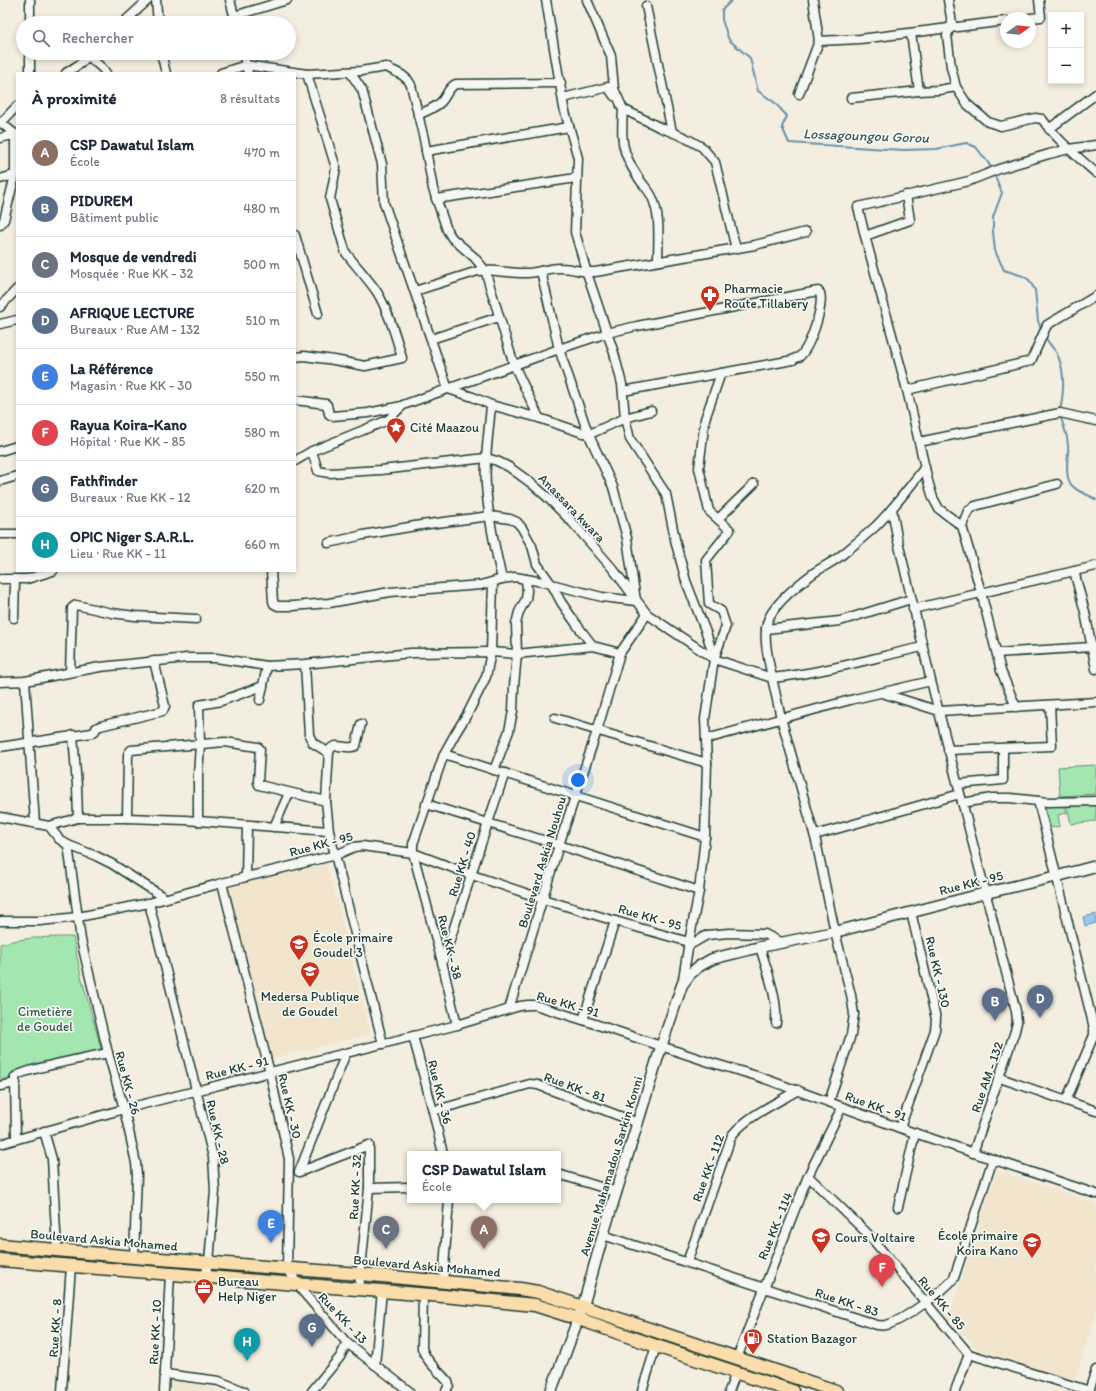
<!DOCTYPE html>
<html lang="fr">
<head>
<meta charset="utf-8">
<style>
	:root { --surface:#fff; --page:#f6f6f7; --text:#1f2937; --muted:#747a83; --line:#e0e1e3; --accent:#0b8043 }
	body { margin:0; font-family:Itim,sans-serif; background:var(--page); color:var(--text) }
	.controls { position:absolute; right:12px; top:12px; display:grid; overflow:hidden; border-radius:0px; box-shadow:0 2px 6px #0003 }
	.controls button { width:36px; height:36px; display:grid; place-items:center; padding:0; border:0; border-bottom:1px solid var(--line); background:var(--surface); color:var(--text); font:20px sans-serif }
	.compass { position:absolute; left:1000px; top:12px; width:36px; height:36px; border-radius:50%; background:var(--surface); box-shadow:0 2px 6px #0003; rotate:75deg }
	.you { position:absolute; left:578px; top:780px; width:14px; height:14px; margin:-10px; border:3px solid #fff; border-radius:50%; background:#1a73e8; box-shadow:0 0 0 6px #1a73e833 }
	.badge { display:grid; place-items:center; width:26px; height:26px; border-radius:50%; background:var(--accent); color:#fff; font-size:13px; font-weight:700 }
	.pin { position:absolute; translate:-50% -33px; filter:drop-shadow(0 1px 2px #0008) }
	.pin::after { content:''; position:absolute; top:21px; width:14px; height:12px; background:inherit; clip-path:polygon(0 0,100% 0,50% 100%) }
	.popup { position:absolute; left:407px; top:1151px; width:154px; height:52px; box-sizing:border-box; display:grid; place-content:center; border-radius:0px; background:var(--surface); filter:drop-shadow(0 1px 3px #0005); font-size:13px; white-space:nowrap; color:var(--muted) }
	.popup b { font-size:15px; color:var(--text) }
	.popup::after { content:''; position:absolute; left:50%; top:100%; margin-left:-8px; border:8px solid transparent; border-top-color:var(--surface) }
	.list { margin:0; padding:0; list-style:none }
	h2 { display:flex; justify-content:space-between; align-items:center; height:52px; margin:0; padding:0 16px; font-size:17px }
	h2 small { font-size:13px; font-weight:400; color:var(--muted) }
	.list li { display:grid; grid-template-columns:26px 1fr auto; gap:12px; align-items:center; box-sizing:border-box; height:56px; padding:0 16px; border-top:1px solid var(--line) }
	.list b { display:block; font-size:15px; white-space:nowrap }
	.list p { margin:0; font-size:13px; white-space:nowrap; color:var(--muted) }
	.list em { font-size:13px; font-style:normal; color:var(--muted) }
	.icon { flex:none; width:22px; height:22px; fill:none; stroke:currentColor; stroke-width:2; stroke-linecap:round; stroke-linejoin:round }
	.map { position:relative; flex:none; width:1096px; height:1391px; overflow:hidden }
	.search { position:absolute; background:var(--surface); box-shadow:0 2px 6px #0003; left:16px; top:16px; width:280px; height:44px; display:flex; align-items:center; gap:10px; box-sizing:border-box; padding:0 14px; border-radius:22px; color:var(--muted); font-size:15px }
	.panel { position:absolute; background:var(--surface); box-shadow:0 2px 6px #0003; left:16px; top:72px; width:280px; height:500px; border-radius:0px }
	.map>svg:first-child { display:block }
</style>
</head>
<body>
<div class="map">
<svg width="1096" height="1391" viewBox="0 0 1096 1391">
	<rect width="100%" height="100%" fill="#f4eee1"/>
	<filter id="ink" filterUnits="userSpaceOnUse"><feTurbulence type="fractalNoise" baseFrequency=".025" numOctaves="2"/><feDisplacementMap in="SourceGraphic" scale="8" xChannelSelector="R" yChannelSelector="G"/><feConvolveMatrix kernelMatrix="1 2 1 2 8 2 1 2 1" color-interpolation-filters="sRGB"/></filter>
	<g filter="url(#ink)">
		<g fill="#f1e5cd">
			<polygon points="327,863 371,1034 271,1059 228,888"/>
			<polygon points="997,1170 1096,1203 1096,1315 1074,1382 977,1349 949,1316"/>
			<polygon points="171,1381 209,1387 221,1391 171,1391"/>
		</g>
		<g fill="#a3e6b0" stroke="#619272">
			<polygon points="1096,765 1096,794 1060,796 1058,767"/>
			<polygon points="1096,805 1096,821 1071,824 1067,806"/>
			<polygon points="1044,806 1065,806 1067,813 1058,815 1060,826 1051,828"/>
			<path d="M73,937L81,976L102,1052L12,1072L13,1077L0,1080V944C24,937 49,937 73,937Z"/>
		</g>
		<polygon fill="#95c8f2" stroke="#6690a6" points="1096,914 1096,923 1085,926 1083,917"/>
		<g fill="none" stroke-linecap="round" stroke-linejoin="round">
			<g stroke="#6690a6" stroke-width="2">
				<polyline points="732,0 722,10 722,20 729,40 750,58 758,91 774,102 787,116 782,127 789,143 904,150 936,149 966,143 976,147 989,164 992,170"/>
				<polyline points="994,174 1002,193 993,217 993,232 995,251 1004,270 1023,276 1029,280 1035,290 1038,321 1042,331"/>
				<path d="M1045,337C1048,342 1052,347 1056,352C1066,370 1064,392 1060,411"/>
				<path d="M1060,415C1063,425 1068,436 1068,446C1069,457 1064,472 1070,483C1076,493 1088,493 1096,500"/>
			</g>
			<g stroke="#1f3d34" stroke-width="11">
				<g id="minor">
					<polyline points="30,0 30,23"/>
					<polyline points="156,0 158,23"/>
					<polyline points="230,0 236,23"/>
					<polyline points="546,0 564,108 578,158 575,232 587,273 614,353 622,384 625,418 630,439 666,494 676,544 686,581 707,635 714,659"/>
					<polyline points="587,0 611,56 614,89 623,109 659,127 684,137 702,147 715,162 736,249"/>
					<path d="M948,0L952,23L947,35L951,67L956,87L967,104L988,122L1001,126L1035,118L1042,119C1057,140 1077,156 1096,173"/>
					<polyline points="646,6 672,132"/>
					<polyline points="234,16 287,0"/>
					<polyline points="1030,18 1041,17 1039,0"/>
					<polyline points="123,23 148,0"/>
					<polyline points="911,33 919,91"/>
					<polyline points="819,41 860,39 1006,21"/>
					<polyline points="30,53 30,73"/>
					<polyline points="161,53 166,73"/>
					<polyline points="243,53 248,73"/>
					<polyline points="88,56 102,68 106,73"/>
					<polyline points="350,72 362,90 364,97 382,164 384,203 448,389"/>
					<polyline points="66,73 80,64 91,53"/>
					<polyline points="221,73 246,65 307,74 361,71 386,67 402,75 408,80 411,85 424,139 433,189 447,230 452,238 474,257 485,270 514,365 539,418"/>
					<polyline points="799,94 819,41 813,0"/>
					<polyline points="563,98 608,87 614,96"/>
					<polyline points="851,98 919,91 939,90 956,87"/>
					<path d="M621,106L623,109C621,139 621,152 638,177C642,184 649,190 652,197C661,216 658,241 658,261"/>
					<path d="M418,115C426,111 435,108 441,102C447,96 448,87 456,84L561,83"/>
					<polyline points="0,122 15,134"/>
					<polyline points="1,123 17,106"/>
					<polyline points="1049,129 1096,94"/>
					<polyline points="0,138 17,134"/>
					<polyline points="426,151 569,127"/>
					<polyline points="0,179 17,174"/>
					<polyline points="436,199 576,178"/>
					<polyline points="0,225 4,220 15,175 15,134"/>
					<polyline points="295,235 318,314"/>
					<polyline points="865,236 910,220 906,195"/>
					<path d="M415,291L478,271C494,269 511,274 528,273C539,273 550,267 561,268C573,268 583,273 595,272L755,245L806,232"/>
					<polyline points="0,307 17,289"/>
					<polyline points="0,324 17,320"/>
					<polyline points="431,339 499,317"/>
					<path d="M295,357L304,356L334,360L365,366L402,358C396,336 389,312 377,292C368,279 356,266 346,253L344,247L330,199L336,168L307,74"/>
					<polyline points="448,389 473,397 491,405 539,418 583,433 592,433 625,418 651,411"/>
					<polyline points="907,390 1031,361 1047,325 1096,296"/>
					<polyline points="295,400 326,404 327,405 329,414 332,416 368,413 402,406"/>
					<path d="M491,405C489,432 484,459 486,485C488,516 495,549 502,579"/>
					<polyline points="919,442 1060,413 1096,421"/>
					<polyline points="0,451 17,446"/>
					<polyline points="312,451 318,471 329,473 381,470 486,458 497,461 509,467 531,483 546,496 572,522 613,569 647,614"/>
					<path d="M295,461L312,451L388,420L403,405L559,349L607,333L637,326L818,291L820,293C824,307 810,348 799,357C798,357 793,359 793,360L623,391"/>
					<polyline points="0,481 17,476"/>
					<polyline points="892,509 897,537 931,681 1016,1011 1017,1022 1015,1031 973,1153"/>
					<polyline points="718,519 754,484"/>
					<polyline points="962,526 939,509 933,498 928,481 907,390 865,236 858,207 969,181 1002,168 1049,154 1069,149 1096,145"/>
					<polyline points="0,534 17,534"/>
					<polyline points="329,543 363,535 421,525 490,516 510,519 517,522 522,528 532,546 537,564 552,585 561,602 577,625 593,646"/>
					<polyline points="271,571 273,601 274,604 278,606 293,606 329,603 390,592 481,585 502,579 515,577 543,582 602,597 636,601 627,538 613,487 588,433 559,349 541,271"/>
					<polyline points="1074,571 1085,612 1096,669"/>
					<polyline points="0,579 27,579 53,571"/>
					<polyline points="913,609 1096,566"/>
					<polyline points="14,618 15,580"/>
					<polyline points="766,629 840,621 911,599"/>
					<path d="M922,647C873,658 822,673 772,678C769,661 763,640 767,623C772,605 800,583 815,572C824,566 835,561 843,554C854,545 865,536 876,526C894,508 909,488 925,467"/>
					<polyline points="997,653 1092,647"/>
					<polyline points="714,659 772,678 781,718 816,841 835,932 851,995 854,1014 851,1035 829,1102"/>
					<polyline points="714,659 726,626 721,611 709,604 706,560 730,530 709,511 699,468 705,419 721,373"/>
					<polyline points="305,664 309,735 313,743 329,753"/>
					<polyline points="70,672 72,608 76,605 112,613 135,616 196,619"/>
					<polyline points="25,681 35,823"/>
					<polyline points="0,682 25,681 100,667 187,658 216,658 267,666 305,664 411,653 491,652 517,654 593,646 620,653"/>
					<polyline points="882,693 939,711 1096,702"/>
					<polyline points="260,700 267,666"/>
					<polyline points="1016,707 1001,671 981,592 962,526 968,511 975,506 1057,484"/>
					<polyline points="555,718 707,763"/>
					<path d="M361,724L356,746C347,751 335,740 329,751L326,801L329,831L383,1044"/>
					<polyline points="73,735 77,786 78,818"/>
					<polyline points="706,739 854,699 931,681"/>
					<polyline points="0,747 92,733 95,731 96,728 100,726 163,711 165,706 154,661"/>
					<polyline points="948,750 1052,746 1050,705"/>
					<polyline points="444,754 705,837"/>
					<polyline points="494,770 509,731 513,711 514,686 517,654 516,624 519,612 526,599 527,591 526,579"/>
					<polyline points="958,784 1003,780 1003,748"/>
					<polyline points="1038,801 1094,1028 1094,1035 1066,1101"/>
					<polyline points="962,803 992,798 1010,798 1048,802 1096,801"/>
					<polyline points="426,804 559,845 699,891"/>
					<polyline points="0,817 49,826 59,839 68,845 96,856 112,864 165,898"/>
					<polyline points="127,818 128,754 131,750 225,742 258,747 260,749 258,782 259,785 326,801"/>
					<polyline points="198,821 198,776 200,744 199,705 221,701 263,686"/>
					<polyline points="49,826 78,818 127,818 185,820 329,831"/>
					<polyline points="274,827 289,793"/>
					<polyline points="815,835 960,794"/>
					<polyline points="68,845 81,940 108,1053 124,1109 136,1163 137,1175 134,1257"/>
					<polyline points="246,877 247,825"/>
					<polyline points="222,883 270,1073 289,1159 287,1268 303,1292 347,1343 409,1391"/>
					<polyline points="149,903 213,1157 215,1191 209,1262 205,1276"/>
					<polyline points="0,921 40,921 78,917 149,903 222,883 336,855 354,847 362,846 413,853 472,875 543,899 615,921 689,942"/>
					<polyline points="688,946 707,935 729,933 765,934 782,943"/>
					<path d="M760,947C767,971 778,998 776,1023"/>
					<path d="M443,961C464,899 483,835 505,773"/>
					<polyline points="509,1009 559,845 597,731 620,653 647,614 714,659 705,719 707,763 705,837 699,891 689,942 682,985"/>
					<polyline points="583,1020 615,921"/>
					<polyline points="457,1025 442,962 413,853 413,844 444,754 455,734 468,713 486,677 491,652 493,582"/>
					<polyline points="413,1036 433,1111 443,1154"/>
					<polyline points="346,1053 299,1172 369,1145 369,1188 359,1289"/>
					<polyline points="1000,1078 1096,1111"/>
					<polyline points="0,1086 16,1083"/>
					<polyline points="433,1111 530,1084 538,1085 638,1123"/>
					<polyline points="900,1128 935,1030 936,1019 911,912"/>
					<polyline points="44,1131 52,1159 57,1250"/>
					<path d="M16,1139L15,1077C20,1070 94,1056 108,1053"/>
					<polyline points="0,1144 124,1109 457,1025 520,1006 528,1005 535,1005 583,1020 709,1062 757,1076 900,1128 1096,1194"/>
					<polyline points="558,1174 617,1192"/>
					<polyline points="808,1176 868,1234 969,1354 1090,1391"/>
					<polyline points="369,1188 410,1187"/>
					<polyline points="898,1207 915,1133"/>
					<path d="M603,1235L877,1325C880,1325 883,1326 886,1325C901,1322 945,1290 954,1278L993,1159"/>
					<path d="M687,1262L732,1135C749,1115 775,1104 798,1090"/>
					<polyline points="443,1282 449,1200"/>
					<path d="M423,1294L422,1348C426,1362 439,1371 448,1382L449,1385L446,1391"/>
					<polyline points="737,1358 808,1176 842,1107"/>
					<polyline points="375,1365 382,1291"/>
					<polyline points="165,1374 219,1381 244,1391"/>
					<polyline points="62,1391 71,1266"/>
					<polyline points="164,1391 170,1274"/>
					<polyline points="312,1391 340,1357 347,1343"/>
					<polyline points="642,1391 656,1346"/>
					<polyline points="729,1391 736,1373"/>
					<polyline points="955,1391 969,1354"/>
					<polyline points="1089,1391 1096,1370"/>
				</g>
			</g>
			<g stroke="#1f3d34" stroke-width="13">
				<polyline id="tertiary" points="551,1391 583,1306 603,1235 661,1047 682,985 690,974 698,967 712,959 760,947 835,932 986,893 1058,876 1096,866"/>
			</g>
			<g stroke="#1f3d34" stroke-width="15">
				<g id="primary">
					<polyline points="0,1245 134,1257 360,1274 520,1289 538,1292 836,1391"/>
					<polyline points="0,1260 443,1296 535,1305 579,1319 656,1346 792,1391"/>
				</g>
			</g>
			<use href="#minor" stroke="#f6f6f2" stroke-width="8"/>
			<use href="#tertiary" stroke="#f6f6f2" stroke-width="10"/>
			<use href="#primary" stroke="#faddab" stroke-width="12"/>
		</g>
	</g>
	<defs>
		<g id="pharmacy-pin" transform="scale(1)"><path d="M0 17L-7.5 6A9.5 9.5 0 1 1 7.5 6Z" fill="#c8321e" stroke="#f6f6f2"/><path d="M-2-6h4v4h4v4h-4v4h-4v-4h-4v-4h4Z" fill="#fff"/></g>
		<g id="sight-pin" transform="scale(1)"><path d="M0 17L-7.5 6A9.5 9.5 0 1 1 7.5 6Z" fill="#c8321e" stroke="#f6f6f2"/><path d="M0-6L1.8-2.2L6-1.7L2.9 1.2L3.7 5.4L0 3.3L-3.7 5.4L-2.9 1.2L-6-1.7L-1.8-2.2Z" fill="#fff"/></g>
		<g id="school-pin" transform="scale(1)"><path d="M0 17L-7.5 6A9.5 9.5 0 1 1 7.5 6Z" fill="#c8321e" stroke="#f6f6f2"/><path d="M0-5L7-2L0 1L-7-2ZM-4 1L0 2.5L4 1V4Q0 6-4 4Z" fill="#fff"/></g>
		<g id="office-pin" transform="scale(1)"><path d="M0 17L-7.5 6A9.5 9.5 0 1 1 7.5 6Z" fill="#c8321e" stroke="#f6f6f2"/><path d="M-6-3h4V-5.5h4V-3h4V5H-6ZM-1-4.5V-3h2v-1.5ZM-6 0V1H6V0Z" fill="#fff"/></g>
		<g id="fuel-pin" transform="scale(1)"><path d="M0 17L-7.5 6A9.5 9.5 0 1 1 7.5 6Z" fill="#c8321e" stroke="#f6f6f2"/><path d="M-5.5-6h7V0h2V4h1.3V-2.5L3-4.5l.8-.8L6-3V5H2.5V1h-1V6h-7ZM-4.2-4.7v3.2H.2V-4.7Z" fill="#fff"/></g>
	</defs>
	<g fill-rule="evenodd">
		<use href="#pharmacy-pin" x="710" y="295"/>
		<use href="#sight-pin" x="396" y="427"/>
		<use href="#school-pin" x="299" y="944"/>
		<use href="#school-pin" x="310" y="971"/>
		<use href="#school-pin" x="821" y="1237"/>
		<use href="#school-pin" x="1032" y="1242"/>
		<use href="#office-pin" x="204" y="1288"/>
		<use href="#fuel-pin" x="753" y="1338"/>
	</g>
	<g text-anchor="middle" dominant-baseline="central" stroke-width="3.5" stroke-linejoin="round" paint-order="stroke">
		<g font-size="13" fill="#1f3d34" stroke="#f6f6f2" text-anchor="start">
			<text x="724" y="288">Pharmacie<tspan x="724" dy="15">Route Tillabery</tspan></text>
			<text x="410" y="427">Cité Maazou</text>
			<text x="313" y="937">École primaire<tspan x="313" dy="15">Goudel 3</tspan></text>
			<text x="310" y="996" text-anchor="middle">Medersa Publique<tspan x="310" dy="15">de Goudel</tspan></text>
			<text x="1018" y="1235" text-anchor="end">École primaire<tspan x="1018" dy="15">Koira Kano</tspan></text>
			<text x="835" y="1237">Cours Voltaire</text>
			<text x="218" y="1281">Bureau<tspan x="218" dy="15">Help Niger</tspan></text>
			<text x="767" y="1338">Station Bazagor</text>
		</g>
		<g font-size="13" fill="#1f3d34" stroke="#f6f6f2">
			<text transform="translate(572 508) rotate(46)">Anassara kwara</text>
			<text transform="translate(321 844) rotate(-15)">Rue KK - 95</text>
			<text transform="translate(542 862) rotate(-73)">Boulevard Askia Nouhou</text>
			<text transform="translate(462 864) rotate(-73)">Rue KK - 40</text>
			<text transform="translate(971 883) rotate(-14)">Rue KK - 95</text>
			<text transform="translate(650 917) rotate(16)">Rue KK - 95</text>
			<text transform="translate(450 947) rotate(76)">Rue KK - 38</text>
			<text transform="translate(938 972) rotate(77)">Rue KK - 130</text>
			<text transform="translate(568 1004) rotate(16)">Rue KK - 91</text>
			<text transform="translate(237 1068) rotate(-14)">Rue KK - 91</text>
			<text transform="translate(987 1077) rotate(-71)">Rue AM - 132</text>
			<text transform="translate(128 1083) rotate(75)">Rue KK - 26</text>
			<text transform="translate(575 1087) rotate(20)">Rue KK - 81</text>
			<text transform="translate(440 1092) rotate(76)">Rue KK - 36</text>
			<text transform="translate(290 1106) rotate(77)">Rue KK - 30</text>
			<text transform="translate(876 1106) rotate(20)">Rue KK - 91</text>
			<text transform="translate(218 1132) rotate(77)">Rue KK - 28</text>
			<text transform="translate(611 1166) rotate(-73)">Avenue Mahamadou Sarkin Konni</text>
			<text transform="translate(708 1168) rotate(-70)">Rue KK - 112</text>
			<text transform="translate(355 1187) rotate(-87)">Rue KK - 32</text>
			<text transform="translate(775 1226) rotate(-68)">Rue KK - 114</text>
			<text transform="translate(104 1240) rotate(5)">Boulevard Askia Mohamed</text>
			<text transform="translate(427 1266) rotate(5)">Boulevard Askia Mohamed</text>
			<text transform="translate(847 1302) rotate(18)">Rue KK - 83</text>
			<text transform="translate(942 1303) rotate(50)">Rue KK - 85</text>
			<text transform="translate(343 1318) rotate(47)">Rue KK - 13</text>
			<text transform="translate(55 1328) rotate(-86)">Rue KK - 8</text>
			<text transform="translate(155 1332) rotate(-87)">Rue KK - 10</text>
		</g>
		<g font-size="13" fill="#395f4d" stroke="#f6f6f2">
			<text x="45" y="1011">Cimetière<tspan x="45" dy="15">de Goudel</tspan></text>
		</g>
		<g font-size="14" font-style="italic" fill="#37595a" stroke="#f6f6f2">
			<text transform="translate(866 136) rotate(2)">Lossagoungou Gorou</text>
		</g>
	</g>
</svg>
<div class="controls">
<button>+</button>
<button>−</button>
</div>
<svg class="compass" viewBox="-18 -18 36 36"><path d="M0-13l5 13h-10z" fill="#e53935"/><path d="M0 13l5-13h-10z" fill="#747a83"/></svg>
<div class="you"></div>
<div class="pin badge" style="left:484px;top:1249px;background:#8d6e63">A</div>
<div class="popup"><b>CSP Dawatul Islam</b>École</div>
<div class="pin badge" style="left:995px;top:1021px;background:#5c6f8a">B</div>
<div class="pin badge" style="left:386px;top:1249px;background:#6b7280">C</div>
<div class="pin badge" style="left:1040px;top:1018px;background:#5c6f8a">D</div>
<div class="pin badge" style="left:271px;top:1243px;background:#3f7fe0">E</div>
<div class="pin badge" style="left:882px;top:1287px;background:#e0444e">F</div>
<div class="pin badge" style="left:312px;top:1347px;background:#5c6f8a">G</div>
<div class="pin badge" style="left:247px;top:1361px;background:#0f9aa8">H</div>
<div class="search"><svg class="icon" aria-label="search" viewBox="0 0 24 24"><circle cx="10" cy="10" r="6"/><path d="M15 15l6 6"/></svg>Rechercher</div>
<section class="panel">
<h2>À proximité<small>8 résultats</small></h2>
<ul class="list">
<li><span class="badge" style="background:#8d6e63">A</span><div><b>CSP Dawatul Islam</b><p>École</p></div><em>470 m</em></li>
<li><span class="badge" style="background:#5c6f8a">B</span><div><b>PIDUREM</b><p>Bâtiment public</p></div><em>480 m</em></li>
<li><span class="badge" style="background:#6b7280">C</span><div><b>Mosque de vendredi</b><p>Mosquée · Rue KK - 32</p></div><em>500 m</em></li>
<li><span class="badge" style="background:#5c6f8a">D</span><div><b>AFRIQUE LECTURE</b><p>Bureaux · Rue AM - 132</p></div><em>510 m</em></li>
<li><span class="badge" style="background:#3f7fe0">E</span><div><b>La Référence</b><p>Magasin · Rue KK - 30</p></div><em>550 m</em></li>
<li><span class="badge" style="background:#e0444e">F</span><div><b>Rayua Koira-Kano</b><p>Hôpital · Rue KK - 85</p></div><em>580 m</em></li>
<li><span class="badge" style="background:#5c6f8a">G</span><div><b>Fathfinder</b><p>Bureaux · Rue KK - 12</p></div><em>620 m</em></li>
<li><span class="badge" style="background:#0f9aa8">H</span><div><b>OPIC Niger S.A.R.L.</b><p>Lieu · Rue KK - 11</p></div><em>660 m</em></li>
</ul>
</section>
</div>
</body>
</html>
